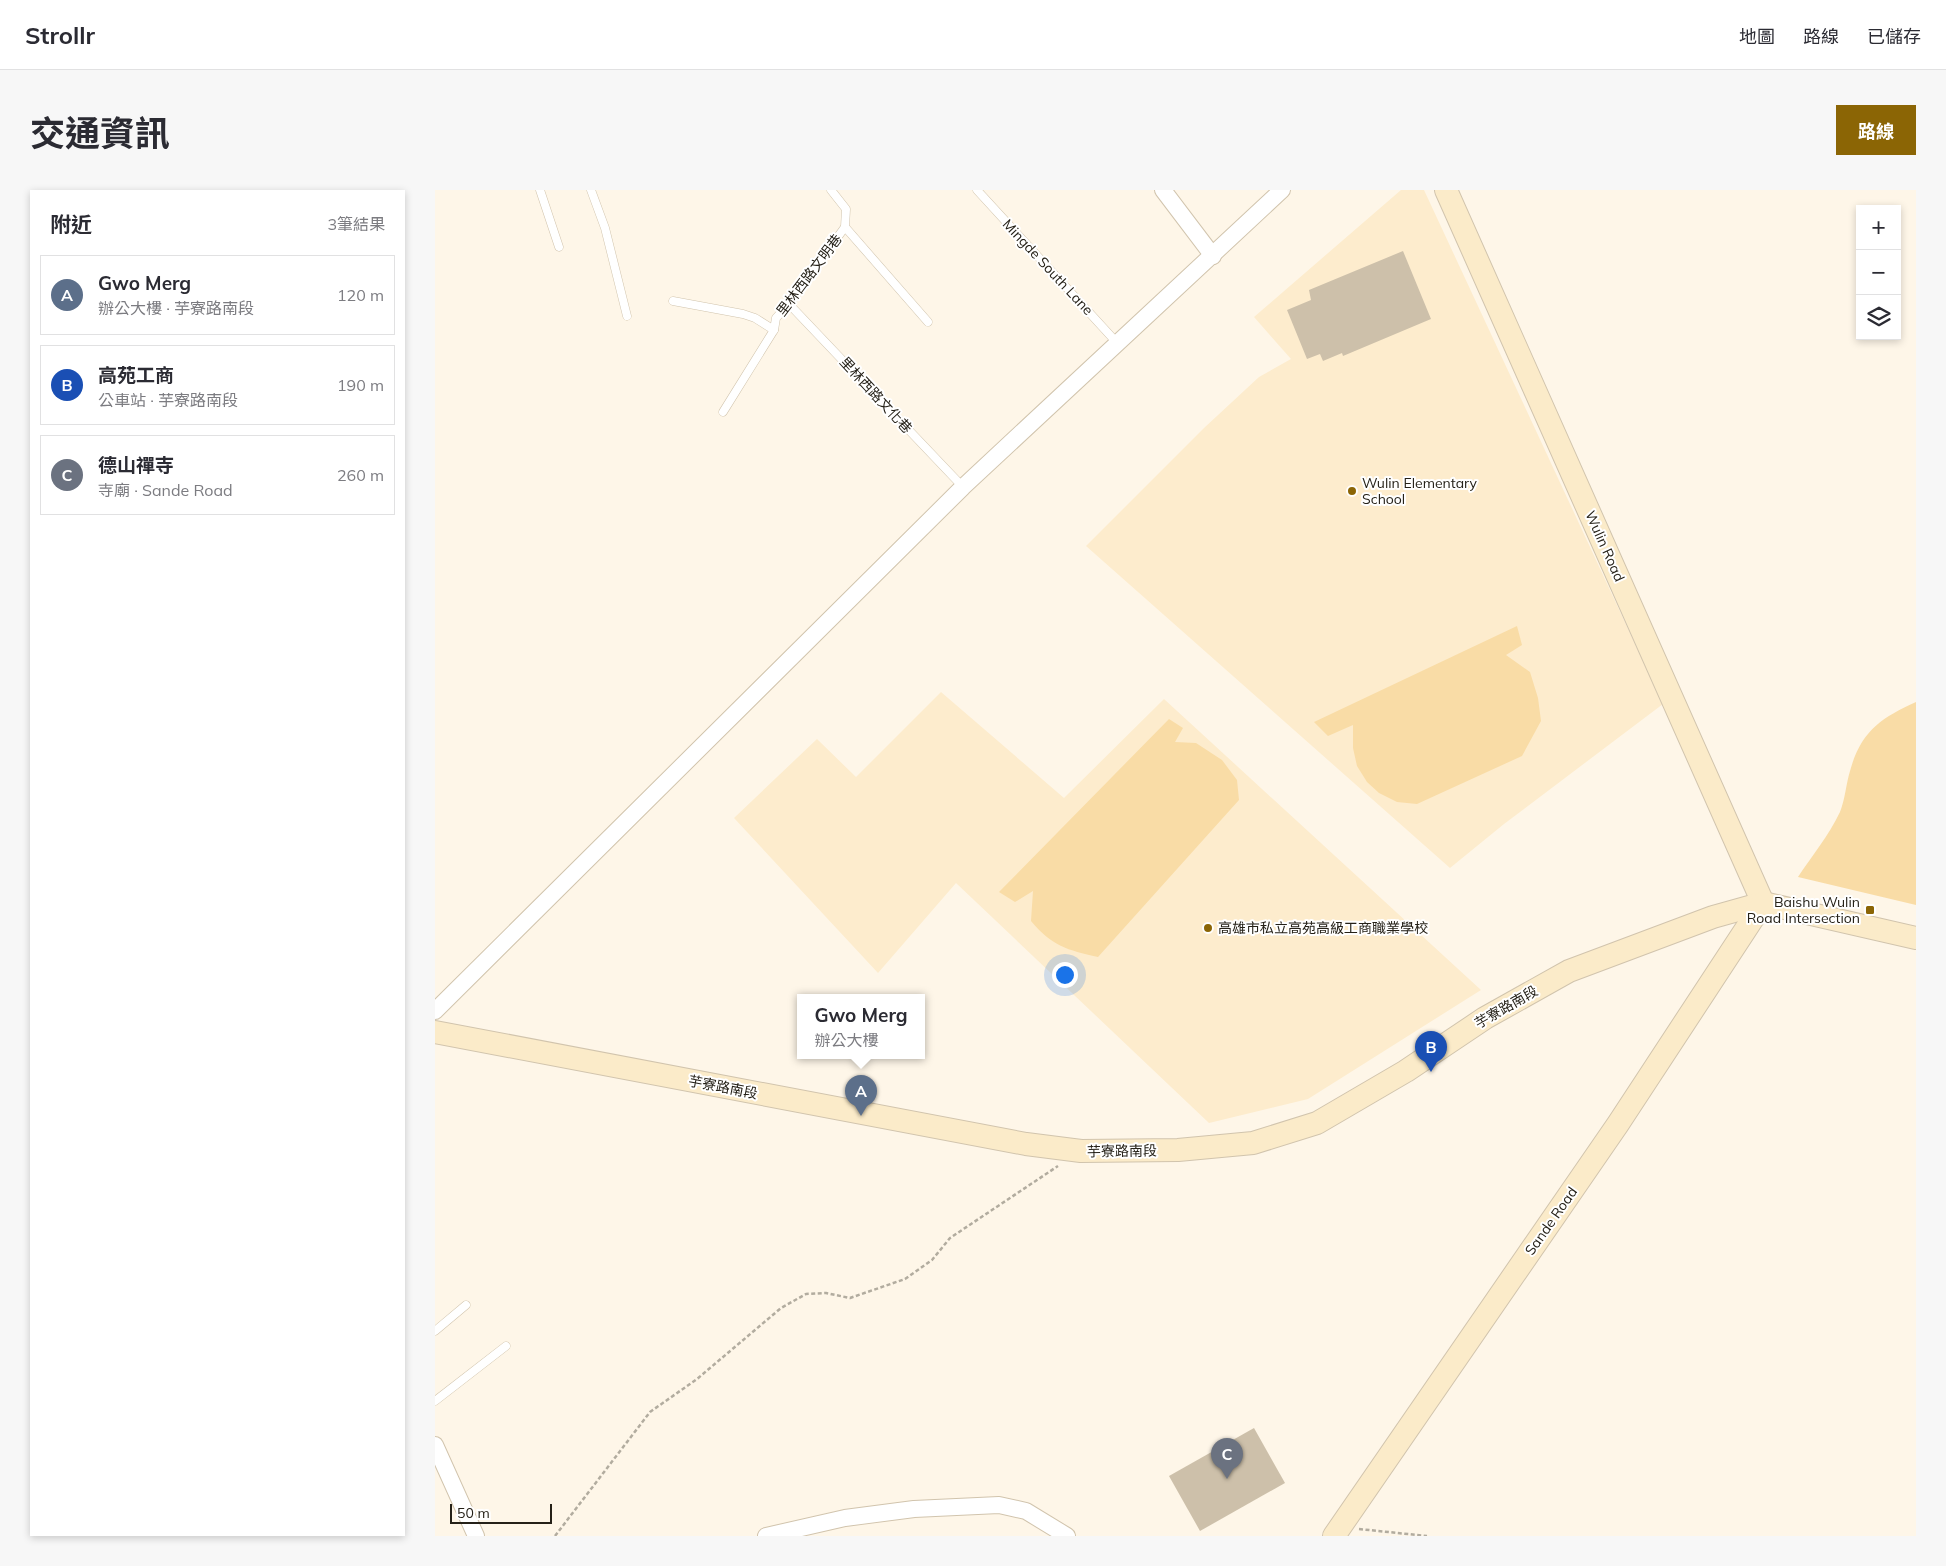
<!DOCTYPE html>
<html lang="zh-TW">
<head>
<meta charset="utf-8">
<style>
	:root { --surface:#fff; --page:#f7f7f7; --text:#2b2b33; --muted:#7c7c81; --line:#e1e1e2; --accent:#8b6505 }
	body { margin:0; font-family:Mulish,"Noto Sans TC",sans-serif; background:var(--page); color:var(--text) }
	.controls { position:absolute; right:15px; top:15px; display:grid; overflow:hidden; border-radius:0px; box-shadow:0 2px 8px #0003 }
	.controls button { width:45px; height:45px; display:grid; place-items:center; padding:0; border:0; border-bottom:1px solid var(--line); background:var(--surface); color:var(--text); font:25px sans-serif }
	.scale { position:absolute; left:15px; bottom:12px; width:102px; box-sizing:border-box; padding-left:5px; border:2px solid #252118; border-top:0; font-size:14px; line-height:18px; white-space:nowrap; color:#252118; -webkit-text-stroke:4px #fff; paint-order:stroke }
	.you { position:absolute; left:629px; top:784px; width:18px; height:18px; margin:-12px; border:4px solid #fff; border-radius:50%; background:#1a73e8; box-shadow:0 0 0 8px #1a73e833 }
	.badge { display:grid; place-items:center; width:32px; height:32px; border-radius:50%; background:var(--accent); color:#fff; font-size:16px; font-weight:700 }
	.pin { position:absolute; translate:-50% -41px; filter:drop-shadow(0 1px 2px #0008) }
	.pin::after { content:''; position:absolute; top:26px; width:18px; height:15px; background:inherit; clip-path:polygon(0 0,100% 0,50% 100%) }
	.popup { position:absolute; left:362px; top:804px; width:128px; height:65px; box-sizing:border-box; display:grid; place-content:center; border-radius:0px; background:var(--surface); filter:drop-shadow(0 1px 4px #0005); font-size:16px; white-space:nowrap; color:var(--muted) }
	.popup b { font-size:19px; color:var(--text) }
	.popup::after { content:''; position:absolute; left:50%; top:100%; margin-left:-10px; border:10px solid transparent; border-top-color:var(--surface) }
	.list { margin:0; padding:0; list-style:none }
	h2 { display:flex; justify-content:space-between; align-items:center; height:65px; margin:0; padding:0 20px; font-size:21px }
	h2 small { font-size:16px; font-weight:400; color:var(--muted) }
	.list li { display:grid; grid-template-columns:32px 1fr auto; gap:15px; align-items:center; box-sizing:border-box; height:80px; margin:0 10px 10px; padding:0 10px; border:1px solid var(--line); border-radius:0px }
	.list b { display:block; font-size:19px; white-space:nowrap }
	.list p { margin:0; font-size:16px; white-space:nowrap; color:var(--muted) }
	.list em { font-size:16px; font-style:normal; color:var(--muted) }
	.icon { flex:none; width:28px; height:28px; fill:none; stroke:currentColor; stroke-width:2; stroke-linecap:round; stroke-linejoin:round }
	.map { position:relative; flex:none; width:1481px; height:1346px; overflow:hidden; border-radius:0px }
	header { display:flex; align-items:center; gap:30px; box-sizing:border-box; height:70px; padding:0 25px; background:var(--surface); border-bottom:1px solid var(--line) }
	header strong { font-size:24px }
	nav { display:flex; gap:28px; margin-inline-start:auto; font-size:18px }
	.intro { display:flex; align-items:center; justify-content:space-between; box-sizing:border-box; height:120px; padding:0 30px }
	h1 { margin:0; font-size:35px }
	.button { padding:12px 22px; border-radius:0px; background:var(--accent); color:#fff; font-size:18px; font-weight:700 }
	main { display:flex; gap:30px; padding:0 30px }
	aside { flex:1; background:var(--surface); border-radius:0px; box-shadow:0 2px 8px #0003 }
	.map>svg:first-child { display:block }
</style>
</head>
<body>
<header>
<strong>Strollr</strong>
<nav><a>地圖</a><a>路線</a><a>已儲存</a></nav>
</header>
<div class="intro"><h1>交通資訊</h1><a class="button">路線</a></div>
<main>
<aside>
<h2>附近<small>3筆結果</small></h2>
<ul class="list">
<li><span class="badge" style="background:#5c6f8a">A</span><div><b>Gwo Merg</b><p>辦公大樓 · 芋寮路南段</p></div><em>120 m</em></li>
<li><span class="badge" style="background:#1a4fb4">B</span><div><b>高苑工商</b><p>公車站 · 芋寮路南段</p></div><em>190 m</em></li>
<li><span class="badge" style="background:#6b7280">C</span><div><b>德山禪寺</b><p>寺廟 · Sande Road</p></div><em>260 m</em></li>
</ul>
</aside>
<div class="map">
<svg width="1481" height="1346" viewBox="0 0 1481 1346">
	<rect width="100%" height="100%" fill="#fef6e8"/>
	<g fill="#fdeccd">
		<polygon points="966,0 989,0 1228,514 1069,634 1015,678 651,356 769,238 824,187 856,169 819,127"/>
		<polygon points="506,502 629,608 729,509 1046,800 873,909 774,933 521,693 443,783 299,628 382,549 421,587"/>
	</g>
	<g fill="#f9dca6">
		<polygon points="1082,436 1087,455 1071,465 1095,482 1103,508 1106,531 1087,566 982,614 962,612 944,603 932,592 922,576 918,558 918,535 893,546 879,532"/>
		<path d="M1481,512V715L1363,687C1377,666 1394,645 1405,622C1410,610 1411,594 1415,581C1426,541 1446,528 1481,512Z"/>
		<path d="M734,529L748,538L740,552L761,553L787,570L802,590L804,610L663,767C632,760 617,756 596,731L598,701L580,712L564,702Z"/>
	</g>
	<g fill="#cdc0aa">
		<polygon points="968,61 996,129 908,166 907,163 888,171 885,164 872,169 852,120 876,110 874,100"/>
		<polygon points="819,1238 850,1293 765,1341 734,1286"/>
	</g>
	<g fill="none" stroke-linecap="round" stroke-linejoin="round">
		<g stroke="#d1c4ad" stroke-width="9">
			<g id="lane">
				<polyline points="105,0 124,57"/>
				<polyline points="156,0 170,38 192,126"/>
				<polyline points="542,0 684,155"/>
				<polyline points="410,37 493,132"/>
				<polyline points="238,111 308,124 320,128 339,140"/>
				<polyline points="354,114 528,297"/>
				<polyline points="288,222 339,140 341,128 354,114 410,37 411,19 396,0"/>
				<polyline points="0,1141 31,1115"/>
				<polyline points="0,1211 71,1156"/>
			</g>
		</g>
		<g stroke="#d1c4ad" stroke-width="18">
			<g id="street">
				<polyline points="728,0 778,66"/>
				<polyline points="0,821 528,297 847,0"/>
				<polyline points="0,1255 41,1346"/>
				<polyline points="331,1346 410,1328 479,1319 564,1315 591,1321 632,1346"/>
			</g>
		</g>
		<g stroke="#d1c4ad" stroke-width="24">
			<g id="secondary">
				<polyline points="1011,0 1328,713"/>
				<polyline points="0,842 591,954 646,961 743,960 818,953 882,933 971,881 1050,828 1134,781 1278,727 1328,713 1481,748"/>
				<polyline points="899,1346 1183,934 1328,713"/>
			</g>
		</g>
		<g stroke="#b2ac9f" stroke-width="2.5" stroke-dasharray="4 2.5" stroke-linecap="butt">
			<polyline points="924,1339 992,1346"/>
			<polyline points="120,1346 215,1222 262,1189 346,1118 371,1104 391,1103 415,1108 470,1089 497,1070 515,1048 623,976"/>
		</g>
		<use href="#lane" stroke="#fff" stroke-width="8"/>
		<use href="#street" stroke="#fff" stroke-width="16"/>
		<use href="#secondary" stroke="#fbebc9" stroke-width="22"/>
	</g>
	<g fill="#8b6505" stroke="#fff" stroke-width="2">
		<circle cx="917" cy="301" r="5"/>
		<rect x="1430" y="715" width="10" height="10" rx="2.5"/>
		<circle cx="773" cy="738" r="5"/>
	</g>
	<g text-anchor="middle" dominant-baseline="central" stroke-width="4" stroke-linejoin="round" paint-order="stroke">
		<g font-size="14" fill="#252118" stroke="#fff">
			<text transform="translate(613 77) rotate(47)">Mingde South Lane</text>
			<text transform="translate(374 85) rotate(-53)">里林西路文明巷</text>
			<text transform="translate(441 205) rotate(47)">里林西路文化巷</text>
			<text transform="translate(1170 356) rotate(66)">Wulin Road</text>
			<text transform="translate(1071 817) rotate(-30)">芋寮路南段</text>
			<text transform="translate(288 897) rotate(11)">芋寮路南段</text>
			<text transform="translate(687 961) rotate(-1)">芋寮路南段</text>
			<text transform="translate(1116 1031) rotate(-55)">Sande Road</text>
		</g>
		<g font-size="14" fill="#252118" stroke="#fff" text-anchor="start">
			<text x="927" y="293">Wulin Elementary<tspan x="927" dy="16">School</tspan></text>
			<text x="1425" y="712" text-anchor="end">Baishu Wulin<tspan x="1425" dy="16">Road Intersection</tspan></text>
			<text x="783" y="738">高雄市私立高苑高級工商職業學校</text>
		</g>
	</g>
</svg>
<div class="controls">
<button>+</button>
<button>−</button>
<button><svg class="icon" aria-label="layers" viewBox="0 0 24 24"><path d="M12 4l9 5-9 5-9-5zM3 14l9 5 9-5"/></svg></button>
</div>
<div class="scale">50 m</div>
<div class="you"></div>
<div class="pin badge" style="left:426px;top:926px;background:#5c6f8a">A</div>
<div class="popup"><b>Gwo Merg</b>辦公大樓</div>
<div class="pin badge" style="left:996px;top:882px;background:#1a4fb4">B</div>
<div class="pin badge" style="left:792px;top:1289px;background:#6b7280">C</div>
</div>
</main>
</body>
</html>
